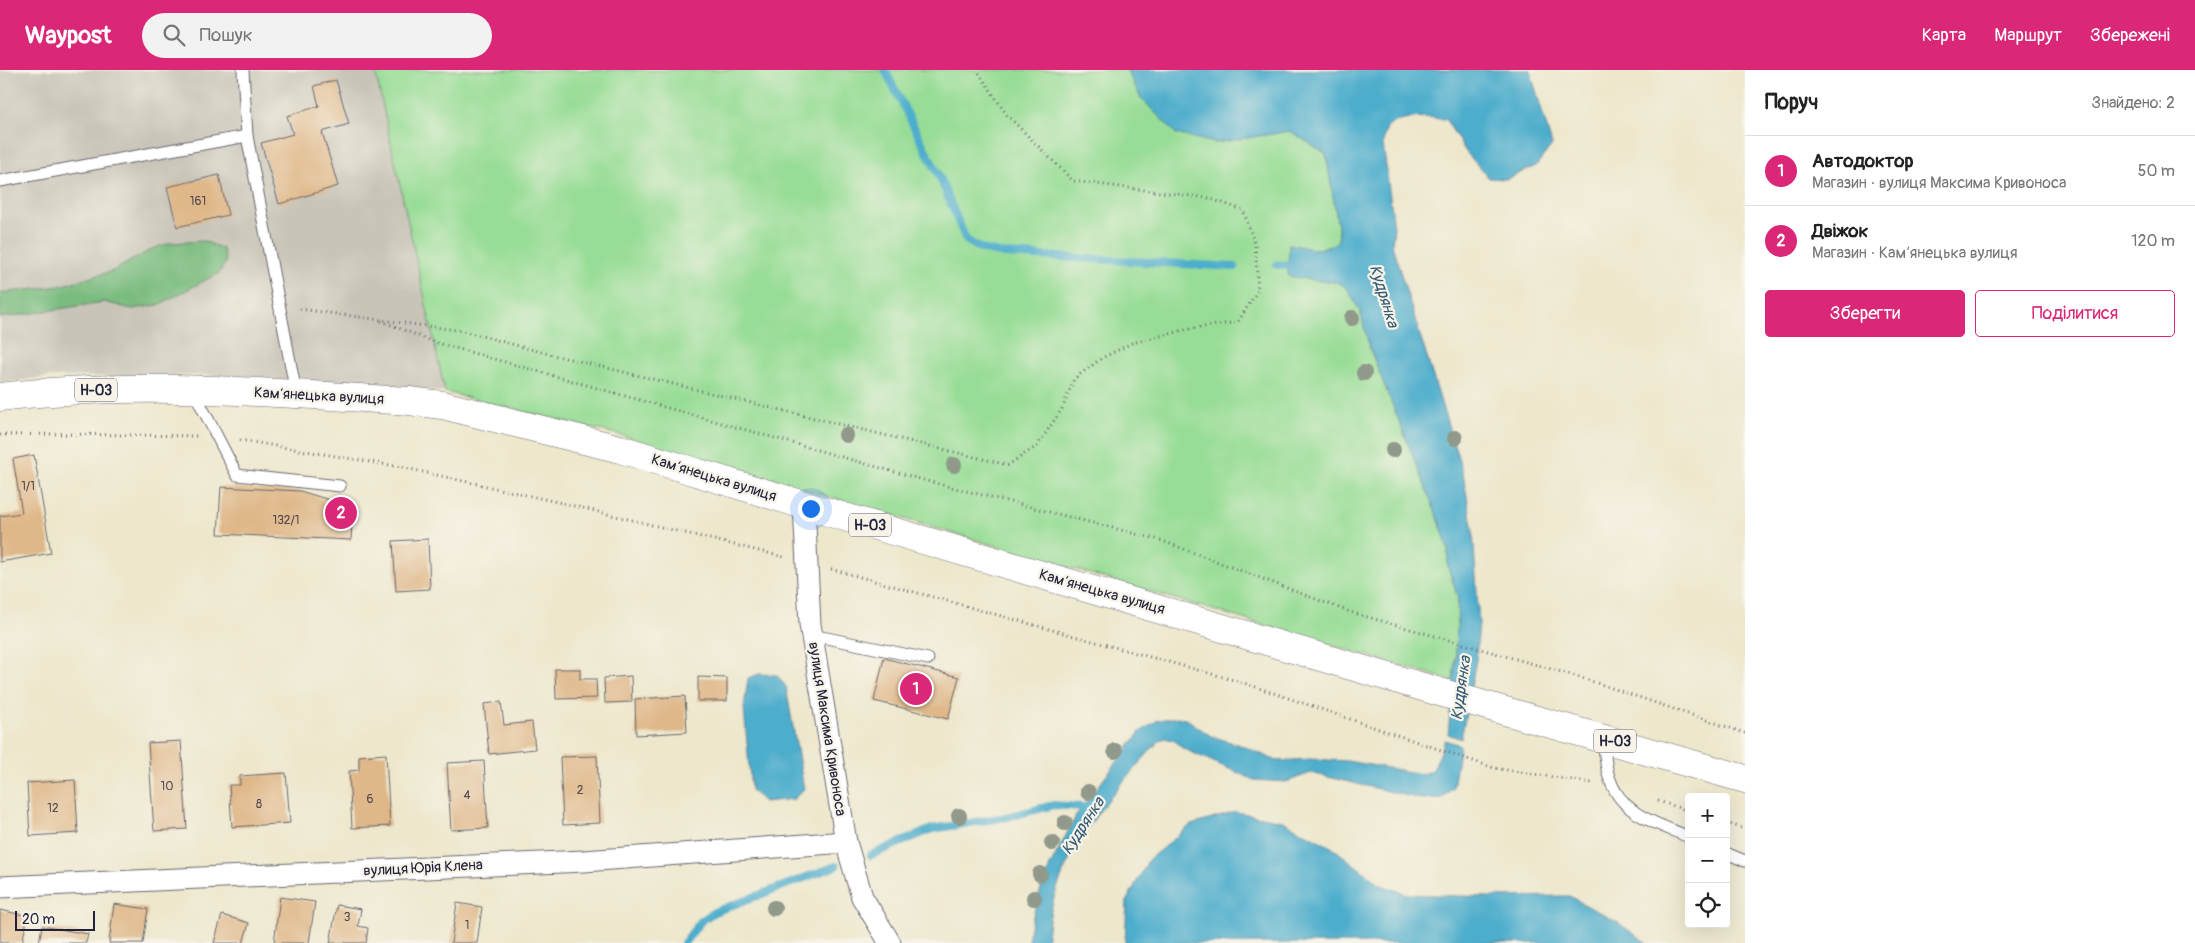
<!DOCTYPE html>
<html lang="uk">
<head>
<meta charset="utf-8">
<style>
	:root { --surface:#fff; --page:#f2f2f2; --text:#222; --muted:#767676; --line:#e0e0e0; --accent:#db2777 }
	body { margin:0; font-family:Pangolin,sans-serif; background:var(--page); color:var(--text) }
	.controls { position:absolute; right:15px; bottom:15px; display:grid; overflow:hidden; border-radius:5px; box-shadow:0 5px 20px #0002 }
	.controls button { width:45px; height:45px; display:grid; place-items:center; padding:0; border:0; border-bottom:1px solid var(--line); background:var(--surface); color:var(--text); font:25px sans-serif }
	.scale { position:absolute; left:15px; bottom:12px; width:80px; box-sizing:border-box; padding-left:5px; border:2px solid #22223b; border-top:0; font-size:14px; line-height:18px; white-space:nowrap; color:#22223b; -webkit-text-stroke:4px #f7f3e8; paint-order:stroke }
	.you { position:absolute; left:810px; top:438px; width:18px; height:18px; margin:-12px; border:4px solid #fff; border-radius:50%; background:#1a73e8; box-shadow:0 0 0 8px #1a73e833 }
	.badge { display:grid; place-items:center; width:32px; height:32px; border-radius:50%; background:var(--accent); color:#fff; font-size:16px; font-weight:700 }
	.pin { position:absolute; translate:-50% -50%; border:2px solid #fff; box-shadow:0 1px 5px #0006 }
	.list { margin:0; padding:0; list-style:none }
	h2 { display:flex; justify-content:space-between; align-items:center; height:65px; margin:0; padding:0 20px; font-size:21px }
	h2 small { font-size:16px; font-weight:400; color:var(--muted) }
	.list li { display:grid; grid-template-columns:32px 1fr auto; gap:15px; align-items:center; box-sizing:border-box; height:70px; padding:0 20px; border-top:1px solid var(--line) }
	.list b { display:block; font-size:19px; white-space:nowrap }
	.list p { margin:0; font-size:16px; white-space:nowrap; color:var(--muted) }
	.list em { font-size:16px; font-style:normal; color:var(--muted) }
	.actions { display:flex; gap:10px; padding:15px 20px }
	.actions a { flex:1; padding:11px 0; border:1px solid var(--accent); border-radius:5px; text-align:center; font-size:18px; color:var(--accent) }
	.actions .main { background:var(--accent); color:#fff }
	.icon { flex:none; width:28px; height:28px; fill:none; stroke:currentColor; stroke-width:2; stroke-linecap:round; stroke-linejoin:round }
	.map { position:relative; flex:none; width:1745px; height:873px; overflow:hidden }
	header { display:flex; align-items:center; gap:30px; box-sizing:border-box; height:70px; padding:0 25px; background:var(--accent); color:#fff }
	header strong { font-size:24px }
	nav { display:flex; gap:28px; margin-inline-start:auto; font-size:18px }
	.search { width:350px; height:45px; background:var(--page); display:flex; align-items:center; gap:12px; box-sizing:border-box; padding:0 18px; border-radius:28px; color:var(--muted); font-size:19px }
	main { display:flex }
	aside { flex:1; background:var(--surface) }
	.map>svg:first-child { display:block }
</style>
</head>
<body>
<header>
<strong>Waypost</strong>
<div class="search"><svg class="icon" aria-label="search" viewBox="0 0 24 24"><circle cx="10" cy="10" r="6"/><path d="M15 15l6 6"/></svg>Пошук</div>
<nav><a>Карта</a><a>Маршрут</a><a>Збережені</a></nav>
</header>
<main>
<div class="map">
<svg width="1745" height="873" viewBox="0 0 1745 873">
	<rect width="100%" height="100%" fill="#f7f3e8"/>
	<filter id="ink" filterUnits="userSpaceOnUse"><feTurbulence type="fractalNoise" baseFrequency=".02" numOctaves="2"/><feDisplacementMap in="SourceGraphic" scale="10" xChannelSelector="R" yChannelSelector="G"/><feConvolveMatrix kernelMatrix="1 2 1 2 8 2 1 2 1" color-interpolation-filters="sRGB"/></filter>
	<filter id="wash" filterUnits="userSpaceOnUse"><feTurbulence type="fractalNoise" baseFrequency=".0096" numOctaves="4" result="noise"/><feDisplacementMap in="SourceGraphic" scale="20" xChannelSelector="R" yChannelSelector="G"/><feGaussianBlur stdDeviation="1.12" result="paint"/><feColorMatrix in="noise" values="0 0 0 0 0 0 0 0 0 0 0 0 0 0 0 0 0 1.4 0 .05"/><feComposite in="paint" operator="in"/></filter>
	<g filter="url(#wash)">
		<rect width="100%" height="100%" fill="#ede7cc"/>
		<polygon fill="#c8c4b8" points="0,0 375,0 445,322 208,305 48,307 0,313"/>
		<path fill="#98dd96" stroke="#5d8068" d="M375,0H1127L1141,28L1215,73L1290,61L1326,84L1339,162L1338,171C1320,184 1309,178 1289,174L1319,211L1338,212L1347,218L1360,241L1370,279L1440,453L1448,479V496L1458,529V559L1453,611L624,366L445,322Z"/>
		<polygon fill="#7abc7f" stroke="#4e6f5d" points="204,171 223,179 226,192 219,203 158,235 132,239 104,232 0,248 0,223 60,216 113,201 152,179 170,173"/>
		<g fill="#4dadcc" stroke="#386884">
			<path d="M1127,0H1530L1552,75L1536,96L1506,109L1489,108L1466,82L1446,50C1432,46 1397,45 1387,58C1384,63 1384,69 1383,74L1394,157L1392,175L1463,403L1473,461L1479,553L1476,590L1461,669L1448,664L1456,584L1458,529L1448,496V479L1440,453L1370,279L1360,241L1347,218L1338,212L1319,211L1288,206L1289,174C1309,178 1320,184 1338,171L1339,162L1326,84L1290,61L1215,73L1176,64L1141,28Z"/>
			<polygon points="759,604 777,605 786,617 804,719 794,729 764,732 751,720 744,638 748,608"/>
			<path d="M1178,647L1188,650L1211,666L1243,676L1277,691L1309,689L1347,691L1422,704L1433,700L1445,670L1460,675L1453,718L1442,728L1421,729L1311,703L1286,712L1254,710L1182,678L1175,671L1165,668L1158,672C1107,729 1049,793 1047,873H1028L1030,857L1039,824L1050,796L1077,744L1140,662L1158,650Z"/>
			<polygon points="1236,742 1283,751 1333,778 1381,815 1407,824 1489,827 1569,826 1617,852 1647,873 1125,873 1127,830 1149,789 1191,755"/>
		</g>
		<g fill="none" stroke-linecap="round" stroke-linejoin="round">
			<g stroke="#4dadcc" stroke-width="8">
				<polyline points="885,0 940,108 966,170 981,179 1004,184 1235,197"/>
				<polyline points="1277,195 1299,194"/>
				<polyline points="871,785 932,759 1007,747 1054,735 1082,737"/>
				<polyline points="684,873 701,851 714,842 836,796"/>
			</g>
		</g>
		<g id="blocks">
			<g fill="#dfb788">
				<polygon points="336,10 349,54 322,62 338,116 279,134 261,73 293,64 287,46 319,36 314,16"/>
				<polygon points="219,105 228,145 177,157 167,117"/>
				<polygon points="34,385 51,483 0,492 0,446 22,443 13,389"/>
				<polygon points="221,417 300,421 353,437 351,470 218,464"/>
				<polygon points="428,469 430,519 396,521 393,471"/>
				<polygon points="884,588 959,607 948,649 874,631"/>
				<polygon points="555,599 580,599 580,609 596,609 597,628 556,629"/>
				<polygon points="631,606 632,632 605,633 604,608"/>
				<polygon points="698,607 727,608 727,631 698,631"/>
				<polygon points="685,626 687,662 636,665 635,629"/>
				<polygon points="501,632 504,655 532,652 535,679 489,684 484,634"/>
				<polygon points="181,671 187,759 154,761 148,673"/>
				<polygon points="386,684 390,756 352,758 349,701 359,700 359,686"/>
				<polygon points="597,686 600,753 563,755 560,687"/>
				<polygon points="484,691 488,758 451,760 447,693"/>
				<polygon points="286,703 290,753 232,757 229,715 240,715 240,706"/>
				<polygon points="75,710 78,763 30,766 27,713"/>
				<polygon points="280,827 315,832 309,873 274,873"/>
				<polygon points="457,833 482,837 477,873 451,873"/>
				<polygon points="114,834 148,839 143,873 109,873"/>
				<polygon points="337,835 361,839 358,856 368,858 366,873 330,873"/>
				<polygon points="0,840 28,846 22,873 0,873"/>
				<polygon points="222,845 249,853 243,873 214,873"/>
				<polygon points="42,856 88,864 86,873 39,873"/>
			</g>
		</g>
	</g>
	<g filter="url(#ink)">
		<use href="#blocks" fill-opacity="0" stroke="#69676e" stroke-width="1"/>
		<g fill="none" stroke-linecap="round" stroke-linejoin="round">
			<g stroke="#69676e" stroke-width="13">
				<g id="service">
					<polyline points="243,0 247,66 296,323"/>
					<polyline points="0,111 247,66"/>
					<polyline points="193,320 237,405 340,416"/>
					<polyline points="812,565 928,589"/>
					<path d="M1603,669C1605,681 1605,695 1609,707C1621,745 1656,753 1689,767"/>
					<polyline points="1726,783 1745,791"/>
				</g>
			</g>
			<g stroke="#69676e" stroke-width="23">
				<g id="minor">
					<polyline points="804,435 810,554 846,772 862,827 890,873"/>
					<polyline points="0,817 584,791 846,772"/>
				</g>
			</g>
			<g stroke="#69676e" stroke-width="29">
				<path id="primary" d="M0,327C136,310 273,323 409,331L442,335L620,379L804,435L1484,635L1745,709"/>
			</g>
			<g stroke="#69676e" stroke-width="3" stroke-dasharray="1 4" stroke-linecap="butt">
				<polyline points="300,239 463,261 545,283 1008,395 1037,376 1062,339 1074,309 1102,288 1132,273 1189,259 1238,252 1258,220 1255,174 1243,140 1208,128 1073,111 1007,45 977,0"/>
				<polyline points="381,251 434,272 927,411 1160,470 1350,542 1576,606 1745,663"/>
				<polyline points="0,365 57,364 197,366"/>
				<polyline points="240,370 401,397 562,433 784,487"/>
				<polyline points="831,499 1241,612 1494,698 1592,713"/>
				<polyline points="1658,731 1689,741"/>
				<polyline points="1726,753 1745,759"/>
			</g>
			<use href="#service" stroke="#fff" stroke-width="11"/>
			<use href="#minor" stroke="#fff" stroke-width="21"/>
			<use href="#primary" stroke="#fff" stroke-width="28"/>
		</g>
		<g fill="#91998b">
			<circle cx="1352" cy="248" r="8"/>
			<circle cx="1364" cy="303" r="8"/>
			<circle cx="846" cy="365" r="8"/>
			<circle cx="1455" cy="368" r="8"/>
			<circle cx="1393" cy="380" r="8"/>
			<circle cx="954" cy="395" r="8"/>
			<circle cx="1115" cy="681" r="8"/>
			<circle cx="1088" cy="722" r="8"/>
			<circle cx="959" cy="746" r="8"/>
			<circle cx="1065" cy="753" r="8"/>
			<circle cx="1052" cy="773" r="8"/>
			<circle cx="1040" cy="804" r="8"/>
			<circle cx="1034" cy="828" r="8"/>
			<circle cx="774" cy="838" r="8"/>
		</g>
	</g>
	<g text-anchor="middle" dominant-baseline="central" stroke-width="4.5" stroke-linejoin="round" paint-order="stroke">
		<g font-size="12" fill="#51474e">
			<text x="198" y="131">161</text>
			<text x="28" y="416">1/1</text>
			<text x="286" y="450">132/1</text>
			<text x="167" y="716">10</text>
			<text x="580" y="720">2</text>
			<text x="467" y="725">4</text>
			<text x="370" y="729">6</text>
			<text x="259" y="734">8</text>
			<text x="53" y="738">12</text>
			<text x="347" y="847">3</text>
			<text x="467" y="855">1</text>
		</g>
		<g fill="#f7f3e8" stroke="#62616f" stroke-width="1">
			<rect x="75" y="308.5" width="42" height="23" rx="4"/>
			<rect x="849" y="443.5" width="42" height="23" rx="4"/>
			<rect x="1594" y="659.5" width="42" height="23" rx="4"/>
		</g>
		<g font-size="14" font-weight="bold" fill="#22223b">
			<text x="96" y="320">Н-03</text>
			<text x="870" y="455">Н-03</text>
			<text x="1615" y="671">Н-03</text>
		</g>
		<g font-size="15" fill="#22223b" stroke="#f7f3e8">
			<text transform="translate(319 326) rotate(3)">Камʼянецька вулиця</text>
			<text transform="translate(714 408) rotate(17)">Камʼянецька вулиця</text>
			<text transform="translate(1102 522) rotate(16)">Камʼянецька вулиця</text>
			<text transform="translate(827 659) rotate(81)">вулиця Максима Кривоноса</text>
			<text transform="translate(423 798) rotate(-3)">вулиця Юрія Клена</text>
		</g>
		<g font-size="16" font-style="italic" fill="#335a75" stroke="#f7f3e8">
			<text transform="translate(1384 226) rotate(73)">Кудрянка</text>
			<text transform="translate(1461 618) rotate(-82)">Кудрянка</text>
			<text transform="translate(1083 756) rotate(-57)">Кудрянка</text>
		</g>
	</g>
</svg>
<div class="controls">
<button>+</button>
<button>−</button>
<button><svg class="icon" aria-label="locate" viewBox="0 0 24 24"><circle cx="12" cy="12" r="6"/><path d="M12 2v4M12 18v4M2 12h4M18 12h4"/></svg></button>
</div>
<div class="scale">20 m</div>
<div class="you"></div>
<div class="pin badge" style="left:916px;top:619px">1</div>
<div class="pin badge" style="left:341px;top:443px">2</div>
</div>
<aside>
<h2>Поруч<small>Знайдено: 2</small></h2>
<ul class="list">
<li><span class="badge">1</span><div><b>Автодоктор</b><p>Магазин · вулиця Максима Кривоноса</p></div><em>50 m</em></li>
<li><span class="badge">2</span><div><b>Двіжок</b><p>Магазин · Камʼянецька вулиця</p></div><em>120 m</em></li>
</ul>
<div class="actions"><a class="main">Зберегти</a><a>Поділитися</a></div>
</aside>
</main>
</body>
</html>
